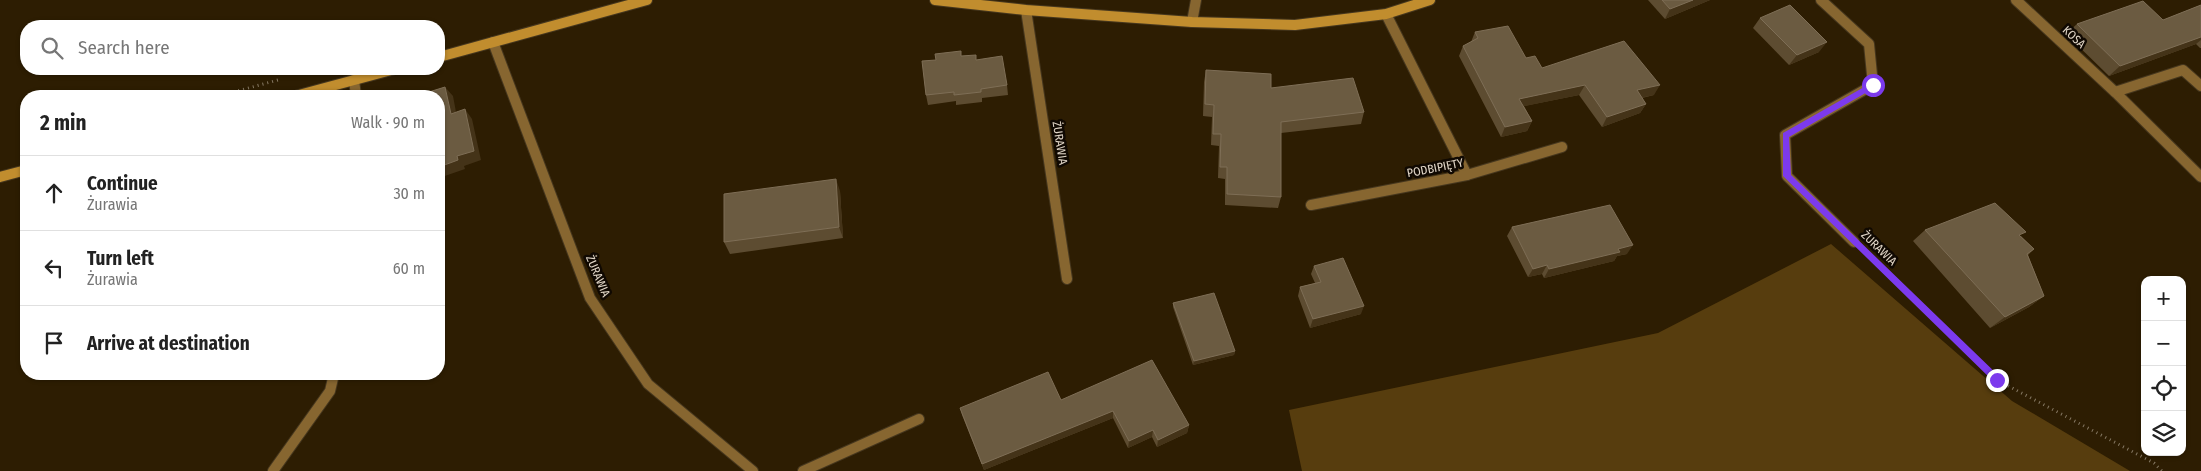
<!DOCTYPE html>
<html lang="en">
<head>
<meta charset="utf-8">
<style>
	:root { --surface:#fff; --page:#f6f6f6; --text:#222; --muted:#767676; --line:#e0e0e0 }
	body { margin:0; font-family:"Fira Sans Condensed",sans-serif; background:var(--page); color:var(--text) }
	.controls { position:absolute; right:15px; bottom:15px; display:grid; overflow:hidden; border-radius:10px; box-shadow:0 1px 4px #0004 }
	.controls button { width:45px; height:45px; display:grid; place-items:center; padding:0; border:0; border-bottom:1px solid var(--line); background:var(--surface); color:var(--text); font:25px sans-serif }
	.stop { position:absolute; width:15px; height:15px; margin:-11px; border:4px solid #7c3aed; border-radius:50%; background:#fff }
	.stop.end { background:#7c3aed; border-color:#fff; box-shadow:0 1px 5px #0008 }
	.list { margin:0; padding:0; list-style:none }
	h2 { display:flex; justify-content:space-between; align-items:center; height:65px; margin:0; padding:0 20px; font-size:21px }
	h2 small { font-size:16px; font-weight:400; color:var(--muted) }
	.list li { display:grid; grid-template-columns:32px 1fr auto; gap:15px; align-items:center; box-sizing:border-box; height:75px; padding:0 20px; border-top:1px solid var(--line) }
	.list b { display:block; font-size:19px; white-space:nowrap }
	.list p { margin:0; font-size:16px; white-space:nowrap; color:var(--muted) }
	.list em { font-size:16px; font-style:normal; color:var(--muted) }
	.icon { flex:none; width:28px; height:28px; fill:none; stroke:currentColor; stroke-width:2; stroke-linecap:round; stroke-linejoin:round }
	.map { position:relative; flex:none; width:2201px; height:471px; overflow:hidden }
	.search { position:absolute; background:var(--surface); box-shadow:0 1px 4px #0004; left:20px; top:20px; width:425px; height:55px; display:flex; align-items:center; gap:12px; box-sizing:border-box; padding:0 18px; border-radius:20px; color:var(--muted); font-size:19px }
	.panel { position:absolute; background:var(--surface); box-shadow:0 1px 4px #0004; left:20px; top:90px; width:425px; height:290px; border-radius:20px }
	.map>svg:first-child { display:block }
</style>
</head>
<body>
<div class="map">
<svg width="2201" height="471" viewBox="0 0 2201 471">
	<rect width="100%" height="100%" fill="#2d1d02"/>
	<polygon fill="#573d0e" points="1831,244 2012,401 2130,471 1302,471 1289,410 1658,333"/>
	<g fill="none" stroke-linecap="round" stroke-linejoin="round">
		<g stroke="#46371e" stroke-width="12">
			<polyline id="lane" points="1192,22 1196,0"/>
		</g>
		<g stroke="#46371e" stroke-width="12">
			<g id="street">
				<polyline points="1821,0 1869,44 1873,85 1785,135 1787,176 1854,242"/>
				<polyline points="2016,0 2115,92 2201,177"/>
				<polyline points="1026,10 1067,279"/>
				<polyline points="1386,14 1467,175"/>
				<polyline points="493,42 590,298 648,384 753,471"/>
				<polyline points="354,80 356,96"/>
				<polyline points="2115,92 2183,70 2201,86"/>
				<polyline points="1311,205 1467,175 1562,147"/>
				<polyline points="273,471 330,391 334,374"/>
				<polyline points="803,471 919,419"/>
			</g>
		</g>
		<g stroke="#46371e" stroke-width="12">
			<g id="secondary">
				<polyline points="935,0 1026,10 1192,22 1295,25 1386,14 1430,0"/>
				<polyline points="439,57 647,0"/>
				<polyline points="295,96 395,69"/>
				<polyline points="0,177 26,170"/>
			</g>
		</g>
		<g stroke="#867964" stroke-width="3" stroke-dasharray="1 4" stroke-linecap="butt">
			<polyline points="219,96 278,80"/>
			<polyline points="1869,257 1997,380 2154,463 2162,471"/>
		</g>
		<use href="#lane" stroke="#876630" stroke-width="10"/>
		<use href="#street" stroke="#876630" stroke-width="10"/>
		<use href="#secondary" stroke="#c18d2e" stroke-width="10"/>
	</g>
	<g fill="#5d4c31">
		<polygon points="1648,0 1710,0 1665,19"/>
		<polygon points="2201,5 2201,48 2200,48 2196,44 2109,76 2066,34 2077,24 2163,20"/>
		<polygon points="1760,18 1819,52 1789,65 1753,28"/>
		<polygon points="1475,32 1526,58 1542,68 1654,95 1642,98 1646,104 1640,113 1602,127 1579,95 1524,106 1532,121 1527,131 1501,137 1459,56 1463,46 1471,42"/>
		<polygon points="961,56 976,60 1007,85 1008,95 982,98 982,102 956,105 956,101 928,105 926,95"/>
		<polygon points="1206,70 1271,88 1364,112 1361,124 1281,133 1281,197 1278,208 1225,205 1225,179 1218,178 1219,146 1211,145 1212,117 1203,116 1204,82"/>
		<polygon points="840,191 843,238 730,254 724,242"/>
		<polygon points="1512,227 1627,254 1617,256 1614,261 1544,278 1542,274 1528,277 1507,236"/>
		<polygon points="1925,230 2021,236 2034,249 2028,255 2044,296 2029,307 1990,328 1913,241"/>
		<polygon points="1314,266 1361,314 1310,328 1298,296 1300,287 1315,283 1311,274"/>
		<polygon points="1173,303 1235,351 1234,355 1193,365 1173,307"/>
		<polygon points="1061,400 1189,425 1187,433 1157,447 1152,437 1128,448 1113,418 984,470 962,415 960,408"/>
	</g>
	<g fill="#443318">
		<polygon points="1693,0 1710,0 1665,19 1670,9"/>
		<polygon points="2201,37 2201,40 2196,44 2109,76 2120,66"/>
		<polygon points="1827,42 1819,52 1789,65 1797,55"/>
		<polygon points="1585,85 1579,95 1515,108 1519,99"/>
		<polygon points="1660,85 1654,95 1631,100 1637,90"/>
		<polygon points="445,87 453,96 458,123 451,114"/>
		<polygon points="1646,104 1640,113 1602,127 1607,117"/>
		<polygon points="465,109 472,119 481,160 464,166 465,169 439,178 439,167 457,156"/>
		<polygon points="1532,121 1527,131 1501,137 1505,127"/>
		<polygon points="836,179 840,191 843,238 839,227"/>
		<polygon points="1633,245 1627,254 1617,256 1614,261 1544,278 1549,269 1618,249"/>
		<polygon points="1547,265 1542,274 1528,277 1533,269"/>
		<polygon points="2044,296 2029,307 1990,328 2005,317"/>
		<polygon points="1364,306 1361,314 1310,328 1313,319"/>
		<polygon points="1235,351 1234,355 1193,365 1194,361"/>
		<polygon points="1113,411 1113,418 984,470 982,464"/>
		<polygon points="1189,425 1187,433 1157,447 1158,440"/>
		<polygon points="1153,430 1152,437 1128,448 1129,441"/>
	</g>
	<g fill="#6b5b41" stroke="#7e6e56">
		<polygon points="1662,0 1693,0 1670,9"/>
		<polygon points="2143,1 2163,20 2201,5 2201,37 2120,66 2077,24"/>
		<polygon points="1790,5 1827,42 1797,55 1760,18"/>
		<polygon points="1508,26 1526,58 1535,56 1542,68 1624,41 1660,85 1637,90 1646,104 1607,117 1585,85 1519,99 1532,121 1505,127 1463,46 1478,38 1475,32"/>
		<polygon points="961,51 961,56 976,55 976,60 1002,56 1007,85 981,89 981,92 954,95 954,92 926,95 922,61 936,60 935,54"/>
		<polygon points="1206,70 1271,74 1271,88 1353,78 1364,112 1281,122 1281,197 1227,194 1227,167 1220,167 1221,134 1213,134 1214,105 1205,104"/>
		<polygon points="445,87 451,114 465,109 474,151 457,156 458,160 439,167 439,96 416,96"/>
		<polygon points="836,179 839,227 724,242 724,194"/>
		<polygon points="1995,203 2026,232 2019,235 2034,249 2027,254 2044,296 2005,317 1925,230"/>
		<polygon points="1610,205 1633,245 1618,249 1620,252 1549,269 1547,265 1533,269 1512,227"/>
		<polygon points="1343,258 1364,306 1313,319 1300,287 1321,282 1314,266"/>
		<polygon points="1214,293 1235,351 1194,361 1173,303"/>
		<polygon points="1152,360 1189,425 1158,440 1153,430 1129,441 1113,411 982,464 960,408 1048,372 1061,400"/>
	</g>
	<polygon fill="#7c3aed" points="1873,82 1876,83 1876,87 1789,137 1791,175 2000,377 2000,382 1994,382 1783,176 1783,133"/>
	<g text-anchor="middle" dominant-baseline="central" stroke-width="5" stroke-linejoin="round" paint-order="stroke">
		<g font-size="12" fill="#e1d6c7" stroke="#100902">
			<text transform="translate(2074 37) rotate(43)">KOSA</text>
			<text transform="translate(1060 143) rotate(81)">ŻURAWIA</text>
			<text transform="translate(1435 168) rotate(-11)">PODBIPIĘTY</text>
			<text transform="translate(1879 248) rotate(44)">ŻURAWIA</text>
			<text transform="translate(598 276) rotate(67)">ŻURAWIA</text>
		</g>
	</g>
</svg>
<div class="controls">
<button>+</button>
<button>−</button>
<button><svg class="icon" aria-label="locate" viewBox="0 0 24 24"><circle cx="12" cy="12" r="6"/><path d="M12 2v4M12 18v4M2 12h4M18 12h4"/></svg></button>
<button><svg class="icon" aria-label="layers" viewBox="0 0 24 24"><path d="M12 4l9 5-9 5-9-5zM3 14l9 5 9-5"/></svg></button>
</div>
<div class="stop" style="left:1873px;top:85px"></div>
<div class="stop end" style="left:1997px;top:380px"></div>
<div class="search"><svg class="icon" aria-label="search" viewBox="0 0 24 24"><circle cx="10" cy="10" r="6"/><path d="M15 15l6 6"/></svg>Search here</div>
<section class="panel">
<h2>2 min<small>Walk · 90 m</small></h2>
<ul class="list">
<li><svg class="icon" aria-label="ahead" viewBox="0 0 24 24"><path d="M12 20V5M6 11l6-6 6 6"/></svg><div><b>Continue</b><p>Żurawia</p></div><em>30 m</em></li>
<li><svg class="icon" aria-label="left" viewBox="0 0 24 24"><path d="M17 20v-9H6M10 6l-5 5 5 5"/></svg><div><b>Turn left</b><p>Żurawia</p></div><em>60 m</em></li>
<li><svg class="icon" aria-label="arrive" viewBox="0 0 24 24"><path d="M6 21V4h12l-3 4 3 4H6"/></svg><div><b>Arrive at destination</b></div></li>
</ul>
</section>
</div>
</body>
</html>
